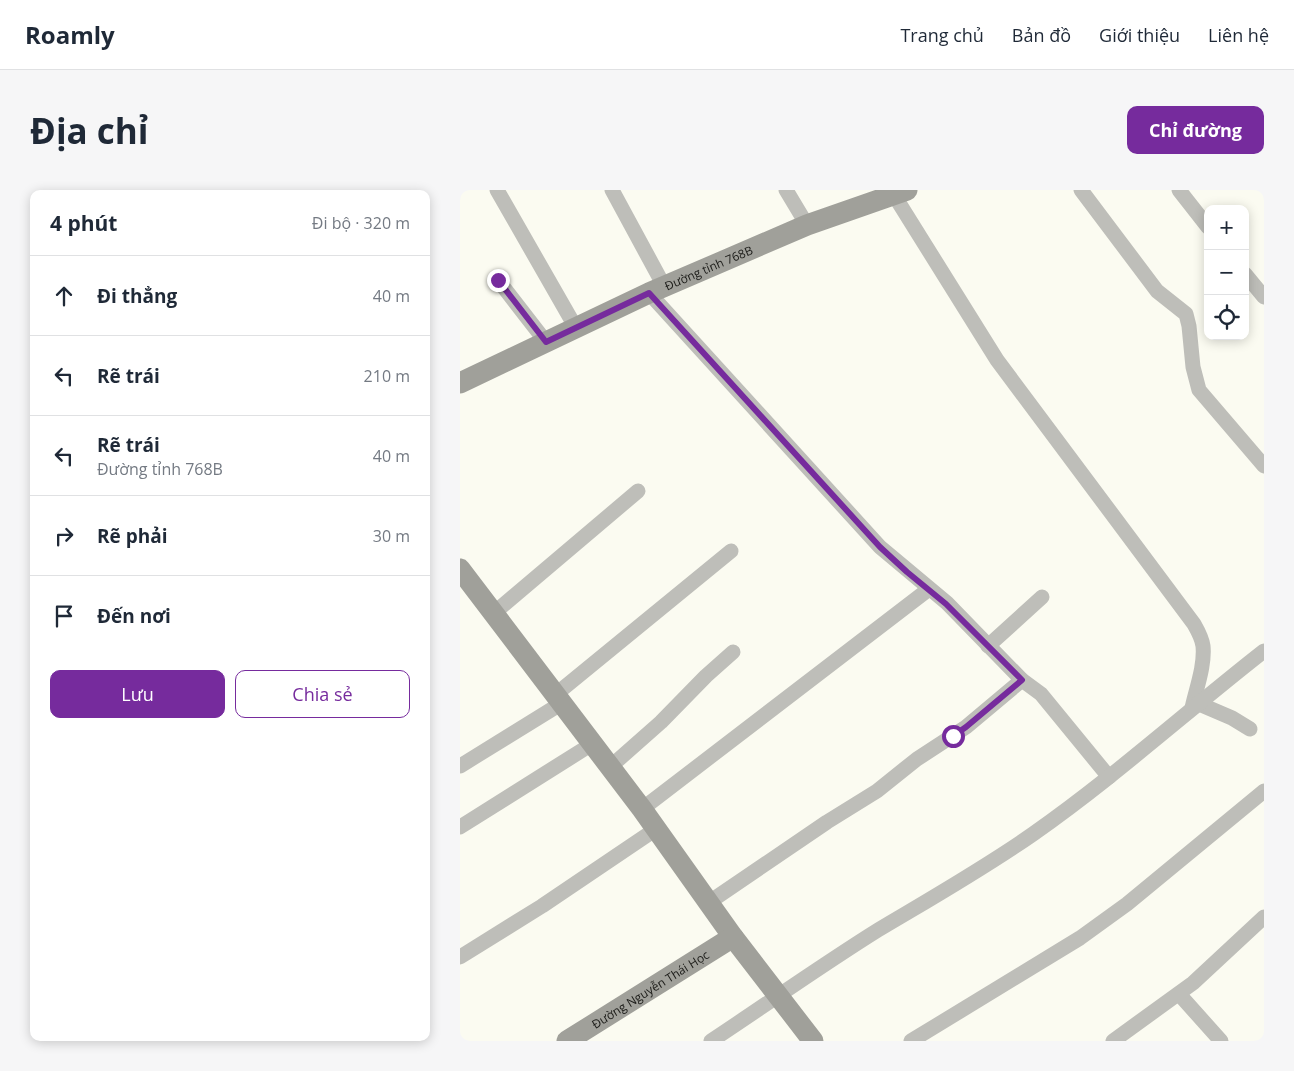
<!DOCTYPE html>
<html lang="vi">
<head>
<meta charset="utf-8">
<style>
	:root { --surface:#fff; --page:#f6f6f7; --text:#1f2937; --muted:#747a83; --line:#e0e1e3; --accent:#762b9d }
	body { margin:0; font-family:"Open Sans",sans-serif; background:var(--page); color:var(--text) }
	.controls { position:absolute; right:15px; top:15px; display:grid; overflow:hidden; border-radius:10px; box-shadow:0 2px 12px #0003 }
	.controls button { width:45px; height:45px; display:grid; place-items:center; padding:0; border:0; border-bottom:1px solid var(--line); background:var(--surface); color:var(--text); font:25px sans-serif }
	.stop { position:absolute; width:15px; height:15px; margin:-11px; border:4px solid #762b9d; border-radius:50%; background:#fff }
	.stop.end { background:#762b9d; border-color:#fff; box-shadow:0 1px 5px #0008 }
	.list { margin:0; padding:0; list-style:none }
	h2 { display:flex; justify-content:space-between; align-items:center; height:65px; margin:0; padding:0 20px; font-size:21px }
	h2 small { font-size:16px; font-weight:400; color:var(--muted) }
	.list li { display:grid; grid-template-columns:32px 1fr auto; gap:15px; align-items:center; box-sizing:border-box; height:80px; padding:0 20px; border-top:1px solid var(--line) }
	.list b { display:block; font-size:19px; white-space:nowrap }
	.list p { margin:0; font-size:16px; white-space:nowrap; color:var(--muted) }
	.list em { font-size:16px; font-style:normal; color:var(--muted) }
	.actions { display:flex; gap:10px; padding:15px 20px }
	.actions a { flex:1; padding:11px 0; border:1px solid var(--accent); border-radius:10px; text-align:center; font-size:18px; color:var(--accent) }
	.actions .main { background:var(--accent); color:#fff }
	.icon { flex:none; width:28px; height:28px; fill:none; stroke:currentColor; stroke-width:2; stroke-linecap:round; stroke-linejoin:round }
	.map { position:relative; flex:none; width:804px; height:851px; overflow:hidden; border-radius:10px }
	header { display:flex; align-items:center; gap:30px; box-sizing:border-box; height:70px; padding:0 25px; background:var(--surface); border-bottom:1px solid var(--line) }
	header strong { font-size:24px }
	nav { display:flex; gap:28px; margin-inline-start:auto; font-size:18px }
	.intro { display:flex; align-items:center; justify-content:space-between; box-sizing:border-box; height:120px; padding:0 30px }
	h1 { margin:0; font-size:35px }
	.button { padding:12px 22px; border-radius:10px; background:var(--accent); color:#fff; font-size:18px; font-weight:700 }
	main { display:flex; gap:30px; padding:0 30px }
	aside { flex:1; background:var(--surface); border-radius:10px; box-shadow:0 2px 12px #0003 }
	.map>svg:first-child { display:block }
</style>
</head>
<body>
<header>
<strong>Roamly</strong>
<nav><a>Trang chủ</a><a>Bản đồ</a><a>Giới thiệu</a><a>Liên hệ</a></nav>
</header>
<div class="intro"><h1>Địa chỉ</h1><a class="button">Chỉ đường</a></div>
<main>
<aside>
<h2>4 phút<small>Đi bộ · 320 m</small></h2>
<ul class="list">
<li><svg class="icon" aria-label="ahead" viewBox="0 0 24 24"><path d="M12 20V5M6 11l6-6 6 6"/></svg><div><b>Đi thẳng</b></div><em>40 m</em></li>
<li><svg class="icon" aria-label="left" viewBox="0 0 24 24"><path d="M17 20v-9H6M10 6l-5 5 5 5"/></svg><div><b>Rẽ trái</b></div><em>210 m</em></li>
<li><svg class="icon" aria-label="left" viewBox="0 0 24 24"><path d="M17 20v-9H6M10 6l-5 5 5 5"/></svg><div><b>Rẽ trái</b><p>Đường tỉnh 768B</p></div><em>40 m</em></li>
<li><svg class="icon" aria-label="right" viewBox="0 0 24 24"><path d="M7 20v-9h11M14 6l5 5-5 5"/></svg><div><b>Rẽ phải</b></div><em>30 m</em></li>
<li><svg class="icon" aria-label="arrive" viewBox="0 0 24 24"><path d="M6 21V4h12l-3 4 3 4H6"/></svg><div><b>Đến nơi</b></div></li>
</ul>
<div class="actions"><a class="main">Lưu</a><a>Chia sẻ</a></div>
</aside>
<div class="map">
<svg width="804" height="851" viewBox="0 0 804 851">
	<rect width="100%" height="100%" fill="#fbfbf1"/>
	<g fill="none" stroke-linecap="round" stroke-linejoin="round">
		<g stroke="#bebeb9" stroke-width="15">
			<polyline points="37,0 116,138"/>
			<polyline points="152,0 204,96"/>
			<polyline points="326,0 347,35"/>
			<polyline points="621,0 697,101 726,124 729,136 733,177 739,200 804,276"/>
			<polyline points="719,0 748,37"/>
			<path d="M434,5L537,170L734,434C738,441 742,448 743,456C745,476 736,499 732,518"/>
			<polyline points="785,84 804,107"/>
			<polyline points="38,90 86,152"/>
			<polyline points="189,103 420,357 487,413 562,490 581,504 649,587"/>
			<polyline points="34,423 178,301"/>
			<polyline points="528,456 582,407"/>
			<polyline points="95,505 271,361"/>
			<polyline points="737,513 772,528 790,539"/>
			<polyline points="0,576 102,513"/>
			<polyline points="150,577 201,532 246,486 273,462"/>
			<polyline points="182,619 469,399"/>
			<polyline points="0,637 132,554"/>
			<polyline points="248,713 367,632 417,601 457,569 506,537 562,490"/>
			<polyline points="0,767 82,716 196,639"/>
			<polyline points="719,804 761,851"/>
			<path d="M251,851C307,814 362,775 418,740C470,709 523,679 573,644C653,588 726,522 804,461"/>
			<polyline points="451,851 620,748 667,714 804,601"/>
			<polyline points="653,851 733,793 804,727"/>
		</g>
		<g stroke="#a0a09a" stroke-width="21">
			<path id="s1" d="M0,193L189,103L347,35L447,0"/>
			<polyline points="0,379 182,619 273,747 353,851"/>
			<path id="s2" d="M107,851L273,747"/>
		</g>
	</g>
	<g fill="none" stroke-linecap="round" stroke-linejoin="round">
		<polyline stroke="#762b9d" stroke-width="6" points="38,90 86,152 189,103 420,357 447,382 486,414 562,490 506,537 493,546"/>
	</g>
	<g text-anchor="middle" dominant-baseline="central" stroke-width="4" stroke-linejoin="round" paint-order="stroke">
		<g font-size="12" fill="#1b1b18" stroke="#fff">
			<text stroke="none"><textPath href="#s1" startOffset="274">Đường tỉnh 768B</textPath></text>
			<text stroke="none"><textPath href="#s2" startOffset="98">Đường Nguyễn Thái Học</textPath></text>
		</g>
	</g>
</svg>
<div class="controls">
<button>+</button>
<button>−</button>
<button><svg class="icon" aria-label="locate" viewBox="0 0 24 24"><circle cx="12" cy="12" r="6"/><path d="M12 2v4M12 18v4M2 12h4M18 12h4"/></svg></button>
</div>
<div class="stop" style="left:493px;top:546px"></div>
<div class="stop end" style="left:38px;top:90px"></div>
</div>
</main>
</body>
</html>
